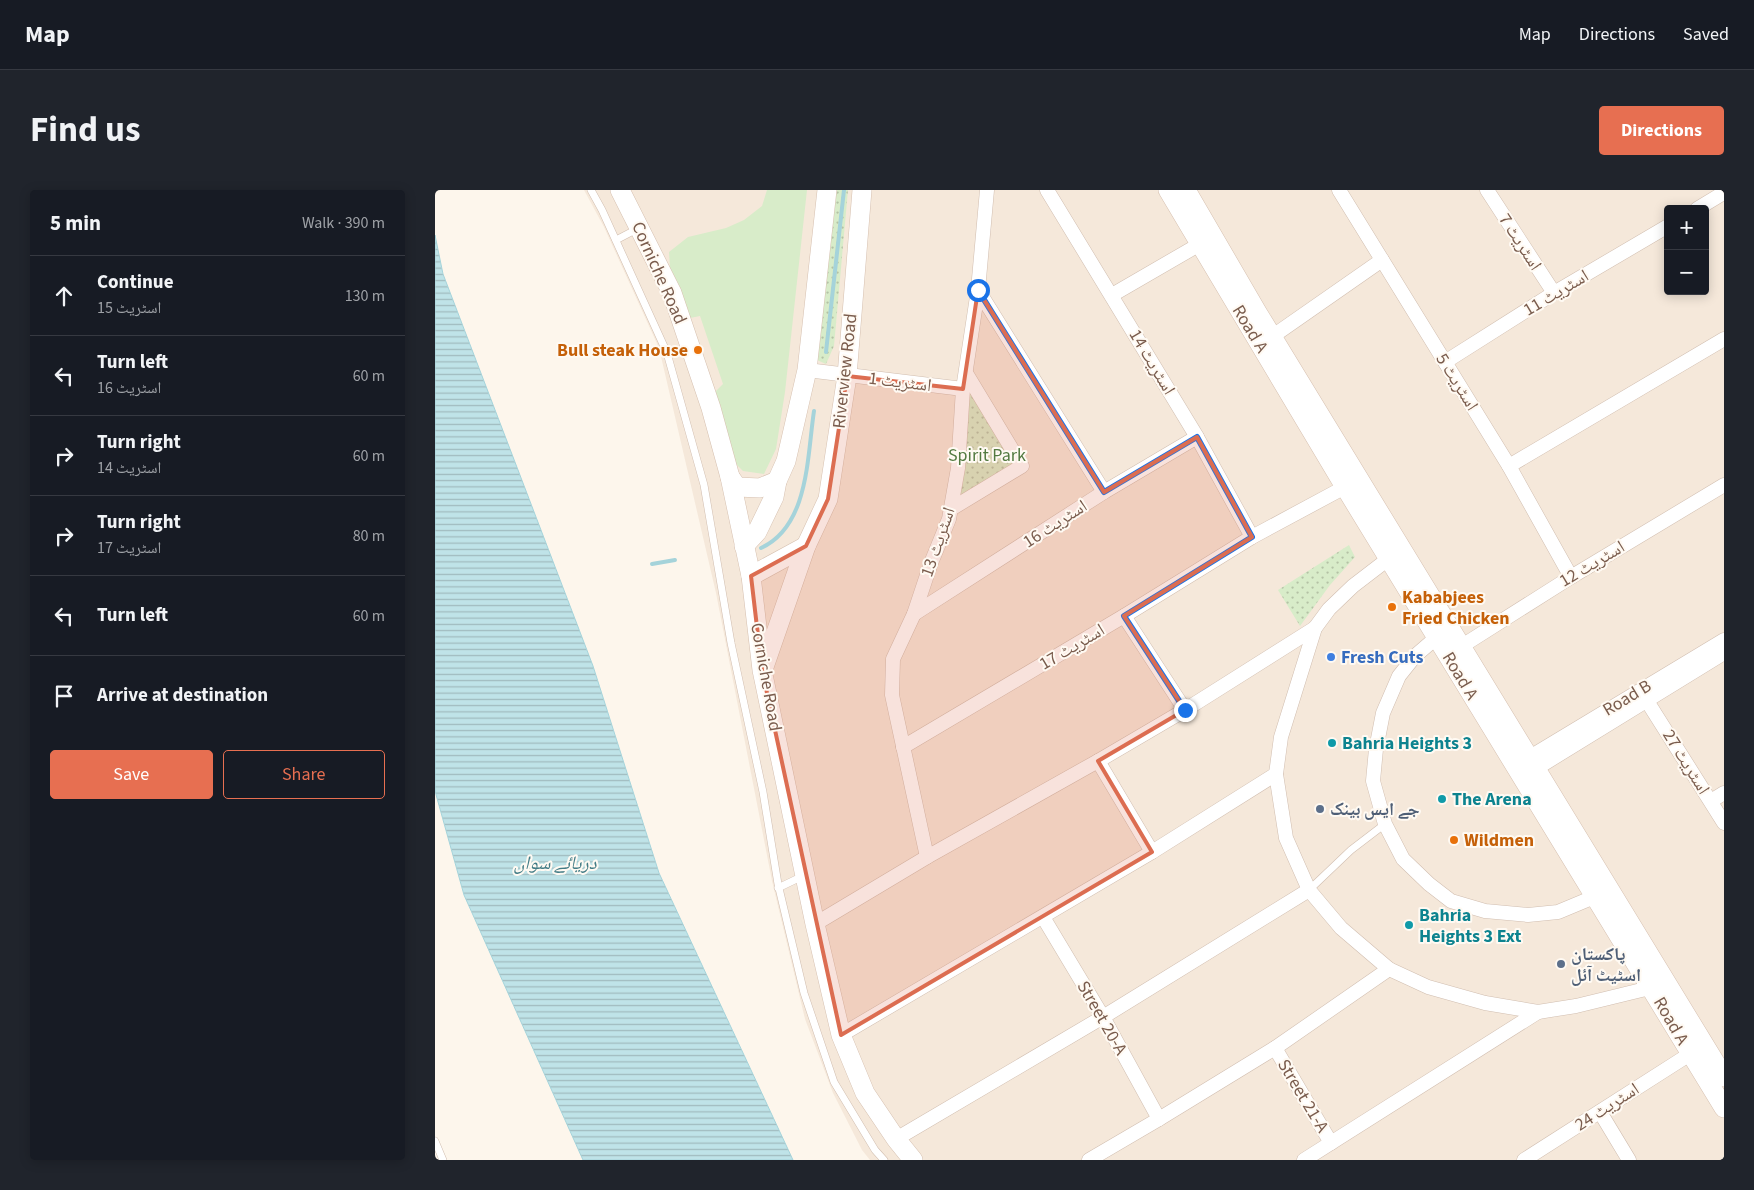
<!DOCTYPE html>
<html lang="en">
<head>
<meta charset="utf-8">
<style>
	:root { --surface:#171b24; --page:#20242c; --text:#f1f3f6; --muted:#9ea1a6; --line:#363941; --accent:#e76f51 }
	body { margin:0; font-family:"Source Sans 3","Noto Naskh Arabic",sans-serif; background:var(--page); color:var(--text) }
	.controls { position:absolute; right:15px; top:15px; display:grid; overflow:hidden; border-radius:5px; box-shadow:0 2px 12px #0003 }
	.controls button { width:45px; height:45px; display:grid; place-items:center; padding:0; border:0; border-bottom:1px solid var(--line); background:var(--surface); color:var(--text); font:25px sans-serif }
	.stop { position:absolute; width:15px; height:15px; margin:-11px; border:4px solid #1a73e8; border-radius:50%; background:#fff }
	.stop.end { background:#1a73e8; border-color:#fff; box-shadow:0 1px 5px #0008 }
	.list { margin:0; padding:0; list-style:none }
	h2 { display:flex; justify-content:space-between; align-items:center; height:65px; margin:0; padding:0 20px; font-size:21px }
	h2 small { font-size:16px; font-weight:400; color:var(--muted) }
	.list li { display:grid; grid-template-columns:32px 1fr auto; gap:15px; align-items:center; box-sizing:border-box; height:80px; padding:0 20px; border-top:1px solid var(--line) }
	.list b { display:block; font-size:19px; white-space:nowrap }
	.list p { margin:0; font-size:16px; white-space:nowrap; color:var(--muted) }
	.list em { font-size:16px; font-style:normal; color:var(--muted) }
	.actions { display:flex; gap:10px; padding:15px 20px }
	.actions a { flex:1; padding:11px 0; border:1px solid var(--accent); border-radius:5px; text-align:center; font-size:18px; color:var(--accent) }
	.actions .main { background:var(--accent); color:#fff }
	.icon { flex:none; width:28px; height:28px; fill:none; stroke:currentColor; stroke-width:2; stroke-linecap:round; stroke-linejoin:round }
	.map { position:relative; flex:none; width:1289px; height:970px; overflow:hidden; border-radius:5px }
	header { display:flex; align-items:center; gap:30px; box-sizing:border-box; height:70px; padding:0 25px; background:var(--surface); border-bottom:1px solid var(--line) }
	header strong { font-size:24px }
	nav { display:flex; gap:28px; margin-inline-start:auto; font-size:18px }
	.intro { display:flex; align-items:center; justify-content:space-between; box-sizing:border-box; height:120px; padding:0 30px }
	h1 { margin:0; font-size:35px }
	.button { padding:12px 22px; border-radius:5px; background:var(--accent); color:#fff; font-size:18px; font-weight:700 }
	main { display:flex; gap:30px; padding:0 30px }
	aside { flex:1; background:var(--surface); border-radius:5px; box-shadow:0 2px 12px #0003 }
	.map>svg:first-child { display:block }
</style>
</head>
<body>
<header>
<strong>Map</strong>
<nav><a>Map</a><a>Directions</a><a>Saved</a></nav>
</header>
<div class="intro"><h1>Find us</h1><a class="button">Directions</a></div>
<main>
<aside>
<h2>5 min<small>Walk · 390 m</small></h2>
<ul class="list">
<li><svg class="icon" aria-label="ahead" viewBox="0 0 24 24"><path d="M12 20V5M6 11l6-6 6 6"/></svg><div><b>Continue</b><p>اسٹریٹ 15</p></div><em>130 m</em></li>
<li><svg class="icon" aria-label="left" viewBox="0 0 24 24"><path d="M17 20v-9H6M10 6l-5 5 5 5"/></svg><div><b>Turn left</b><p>اسٹریٹ 16</p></div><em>60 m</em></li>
<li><svg class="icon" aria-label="right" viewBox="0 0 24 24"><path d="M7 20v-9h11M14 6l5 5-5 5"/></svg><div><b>Turn right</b><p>اسٹریٹ 14</p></div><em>60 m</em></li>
<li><svg class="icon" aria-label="right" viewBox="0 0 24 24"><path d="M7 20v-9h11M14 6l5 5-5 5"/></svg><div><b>Turn right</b><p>اسٹریٹ 17</p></div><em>80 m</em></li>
<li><svg class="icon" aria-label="left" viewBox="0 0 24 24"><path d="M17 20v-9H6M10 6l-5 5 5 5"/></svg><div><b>Turn left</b></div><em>60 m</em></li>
<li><svg class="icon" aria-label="arrive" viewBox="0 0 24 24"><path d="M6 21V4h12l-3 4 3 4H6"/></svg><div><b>Arrive at destination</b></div></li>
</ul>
<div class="actions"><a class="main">Save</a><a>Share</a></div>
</aside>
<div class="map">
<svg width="1289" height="970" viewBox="0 0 1289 970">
	<defs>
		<pattern id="park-dots" width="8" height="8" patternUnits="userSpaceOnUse" patternTransform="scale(1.25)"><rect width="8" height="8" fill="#d8ecc9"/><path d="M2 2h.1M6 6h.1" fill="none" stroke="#b4c2a5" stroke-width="1.8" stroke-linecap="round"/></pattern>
		<pattern id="water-rules" width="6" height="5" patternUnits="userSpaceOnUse" patternTransform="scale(1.25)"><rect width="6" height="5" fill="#bfe3e8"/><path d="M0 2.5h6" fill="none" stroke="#a0bbbe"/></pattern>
	</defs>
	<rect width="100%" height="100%" fill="#fdf6ec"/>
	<path fill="#f5e8da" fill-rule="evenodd" d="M149,0H1289V970H435L427,960L398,903L370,829L337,691L281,403L224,158L169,37ZM1233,19H1270V101H1233Z"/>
	<g fill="url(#park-dots)">
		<polygon points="396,0 413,0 399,156 391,174 382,170"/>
		<polygon points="533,186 585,273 524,312"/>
		<polygon points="914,355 920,367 895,395 865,436 843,400"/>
	</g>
	<polygon fill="#d8ecc9" points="332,0 372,0 350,202 341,259 329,284 308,281 294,267 280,202 288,194 265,126 255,128 244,95 235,78 234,62 253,47 291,38 309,30 327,16"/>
	<polygon fill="url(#water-rules)" stroke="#a5d3da" points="0,45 8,84 158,476 224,683 358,970 148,970 29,705 0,601"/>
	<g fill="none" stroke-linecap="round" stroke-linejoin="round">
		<g stroke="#a5d3da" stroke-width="4">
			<polyline points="391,162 409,0"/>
			<path d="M326,358C374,336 372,267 379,221"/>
			<polyline points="217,374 240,370"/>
		</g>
		<g stroke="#d1beb0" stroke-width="8">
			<g id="lane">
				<polyline points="156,0 167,20 232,163 269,295 296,453 328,602 343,694 369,803 399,892 440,960 449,970"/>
				<polyline points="181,50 204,38"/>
				<polyline points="343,698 368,686"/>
				<polyline points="874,700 916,660 950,634"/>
				<polyline points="0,951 8,970"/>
			</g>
		</g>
		<g stroke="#d1beb0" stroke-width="15">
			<g id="street">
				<polyline points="612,0 762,247 817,347"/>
				<polyline points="904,0 1074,276 1136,387"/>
				<polyline points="1052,0 1119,103"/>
				<polyline points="1262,19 1285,5"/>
				<polyline points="543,100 669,302"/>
				<polyline points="677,105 765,54"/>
				<polyline points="838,146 947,70"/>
				<polyline points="1010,172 1119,103 1233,36"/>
				<polyline points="372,180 528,199"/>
				<polyline points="1074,276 1289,149"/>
				<polyline points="516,319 587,276 531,183"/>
				<polyline points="961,363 918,396 894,419 880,438 846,547 841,584 851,648 874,700 906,738 954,779 993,797 1050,813 1103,822 1141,816 1223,796"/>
				<polyline points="479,424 669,302 762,247"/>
				<polyline points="689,426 750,520"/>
				<polyline points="1002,447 980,466 964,486 948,523 941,559 938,591 950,634 968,669 994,694 1016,711 1050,721 1093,725 1123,722 1159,707"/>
				<polyline points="1027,456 1136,387 1289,295"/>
				<polyline points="1212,511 1289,633"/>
				<polyline points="468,557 689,426 817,347 910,297"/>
				<polyline points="1095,567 1289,450"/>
				<polyline points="663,571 717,662"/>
				<polyline points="1102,578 1289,463"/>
				<polyline points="1276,611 1289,603"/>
				<polyline points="492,667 457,505 458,469 479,424 496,373 514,329 523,278 528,199 543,100 552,0"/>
				<polyline points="608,727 668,827 724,929"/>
				<polyline points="380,734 492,667 663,571 750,520 880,438"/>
				<polyline points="406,845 717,662 841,584"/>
				<polyline points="840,858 896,953"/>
				<polyline points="1165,922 1194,970"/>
				<polyline points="461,949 668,827 874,700"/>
				<polyline points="654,970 724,929 840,858 954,779"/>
				<polyline points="869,970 1103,822"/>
				<polyline points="1089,970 1255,864"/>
			</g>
		</g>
		<g stroke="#d6c0b0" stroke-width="20">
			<g id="secondary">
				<polyline points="185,0 237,103 276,218 295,287 316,386 327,480 380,734 406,845 430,903 461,949 478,970"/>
				<polyline points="733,0 910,297 1289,918"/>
				<polyline points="751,0 822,122 1289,887"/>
				<polyline points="295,287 302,297 325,298 342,291"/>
				<polyline points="309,356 322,342 339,307 342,291 351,271 372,180 392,0"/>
				<polyline points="316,386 371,356"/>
				<polyline points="329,477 371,356 393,309 412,186 427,0"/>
			</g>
		</g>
		<use href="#lane" stroke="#fff" stroke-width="7"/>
		<use href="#street" stroke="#fff" stroke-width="14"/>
		<use href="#secondary" stroke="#fff" stroke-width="19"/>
	</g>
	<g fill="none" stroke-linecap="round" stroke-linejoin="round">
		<polyline stroke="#1a73e8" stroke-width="6" points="543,100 669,302 762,247 817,347 689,426 750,520"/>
	</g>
	<path fill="#dc6d51" fill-opacity="0.2" stroke="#dc6d51" stroke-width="4" stroke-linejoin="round" d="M543,100L669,302L762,247L817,347L689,426L750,520L663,571L717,662L406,845L327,480L316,386L371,356L393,309L412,186L528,199Z"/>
	<g fill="#e8710a" stroke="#fffaf3" stroke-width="2">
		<circle cx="263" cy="160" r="5"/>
		<circle cx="957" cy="417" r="5"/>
		<circle cx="1019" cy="650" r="5"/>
	</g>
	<circle fill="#3f7fe0" stroke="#fffaf3" stroke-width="2" cx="896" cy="467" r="5"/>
	<g fill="#0f9aa8" stroke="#fffaf3" stroke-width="2">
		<circle cx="897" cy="553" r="5"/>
		<circle cx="1007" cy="609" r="5"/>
		<circle cx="974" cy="735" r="5"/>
	</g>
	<g fill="#5c6f8a" stroke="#fffaf3" stroke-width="2">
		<circle cx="885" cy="619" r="5"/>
		<circle cx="1126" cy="774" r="5"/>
	</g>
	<g text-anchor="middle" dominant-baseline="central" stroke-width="4" stroke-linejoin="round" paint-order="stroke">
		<g font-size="18" fill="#7a5c4d" stroke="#fffaf3">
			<text transform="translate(1085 52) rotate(57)">اسٹریٹ 7</text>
			<text transform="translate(224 83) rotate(66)">Corniche Road</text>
			<text transform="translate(1121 103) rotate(-31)">اسٹریٹ 11</text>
			<text transform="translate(815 139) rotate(59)">Road A</text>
			<text transform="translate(717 172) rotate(59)">اسٹریٹ 14</text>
			<text transform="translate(410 181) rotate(-84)">Riverview Road</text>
			<text transform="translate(465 192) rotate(7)">اسٹریٹ 1</text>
			<text transform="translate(1022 192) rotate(58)">اسٹریٹ 5</text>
			<text transform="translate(620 334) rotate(-33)">اسٹریٹ 16</text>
			<text transform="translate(503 352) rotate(-71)">اسٹریٹ 13</text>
			<text transform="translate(1157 374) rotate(-31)">اسٹریٹ 12</text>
			<text transform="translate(637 457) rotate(-31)">اسٹریٹ 17</text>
			<text transform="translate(1025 486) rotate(59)">Road A</text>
			<text transform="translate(331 487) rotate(80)">Corniche Road</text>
			<text transform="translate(1192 508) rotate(-31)">Road B</text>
			<text transform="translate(1251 572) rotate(58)">اسٹریٹ 27</text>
			<text transform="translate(667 828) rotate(60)">Street 20-A</text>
			<text transform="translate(1236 831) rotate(60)">Road A</text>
			<text transform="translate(868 906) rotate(59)">Street 21-A</text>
			<text transform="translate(1172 917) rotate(-33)">اسٹریٹ 24</text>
		</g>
		<g font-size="18" font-weight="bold" fill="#c56008" stroke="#fffaf3" text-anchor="start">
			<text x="253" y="160" text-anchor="end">Bull steak House</text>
			<text x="967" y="407">Kababjees<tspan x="967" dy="21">Fried Chicken</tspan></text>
			<text x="1029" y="650">Wildmen</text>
		</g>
		<g font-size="18" fill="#537a41" stroke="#fffaf3">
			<text x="552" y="265">Spirit Park</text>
		</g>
		<g font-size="18" font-weight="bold" fill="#366cbe" stroke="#fffaf3" text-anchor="start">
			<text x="906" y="467">Fresh Cuts</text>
		</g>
		<g font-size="18" font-weight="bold" fill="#0d838f" stroke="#fffaf3" text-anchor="start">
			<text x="907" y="553">Bahria Heights 3</text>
			<text x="1017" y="609">The Arena</text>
			<text x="984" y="725">Bahria<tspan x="984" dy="21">Heights 3 Ext</tspan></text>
		</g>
		<g font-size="18" font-weight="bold" fill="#4e5e75" stroke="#fffaf3" text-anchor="start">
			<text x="895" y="619">جے ایس بینک</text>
			<text x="1136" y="764">پاکستان<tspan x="1136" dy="21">اسٹیٹ آئل</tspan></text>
		</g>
		<g font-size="19" font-style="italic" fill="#437c86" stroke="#fffaf3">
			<text x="120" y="673">دریائے سواں</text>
		</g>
	</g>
</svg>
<div class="controls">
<button>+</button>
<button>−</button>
</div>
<div class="stop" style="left:543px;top:100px"></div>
<div class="stop end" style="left:750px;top:520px"></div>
</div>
</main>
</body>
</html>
